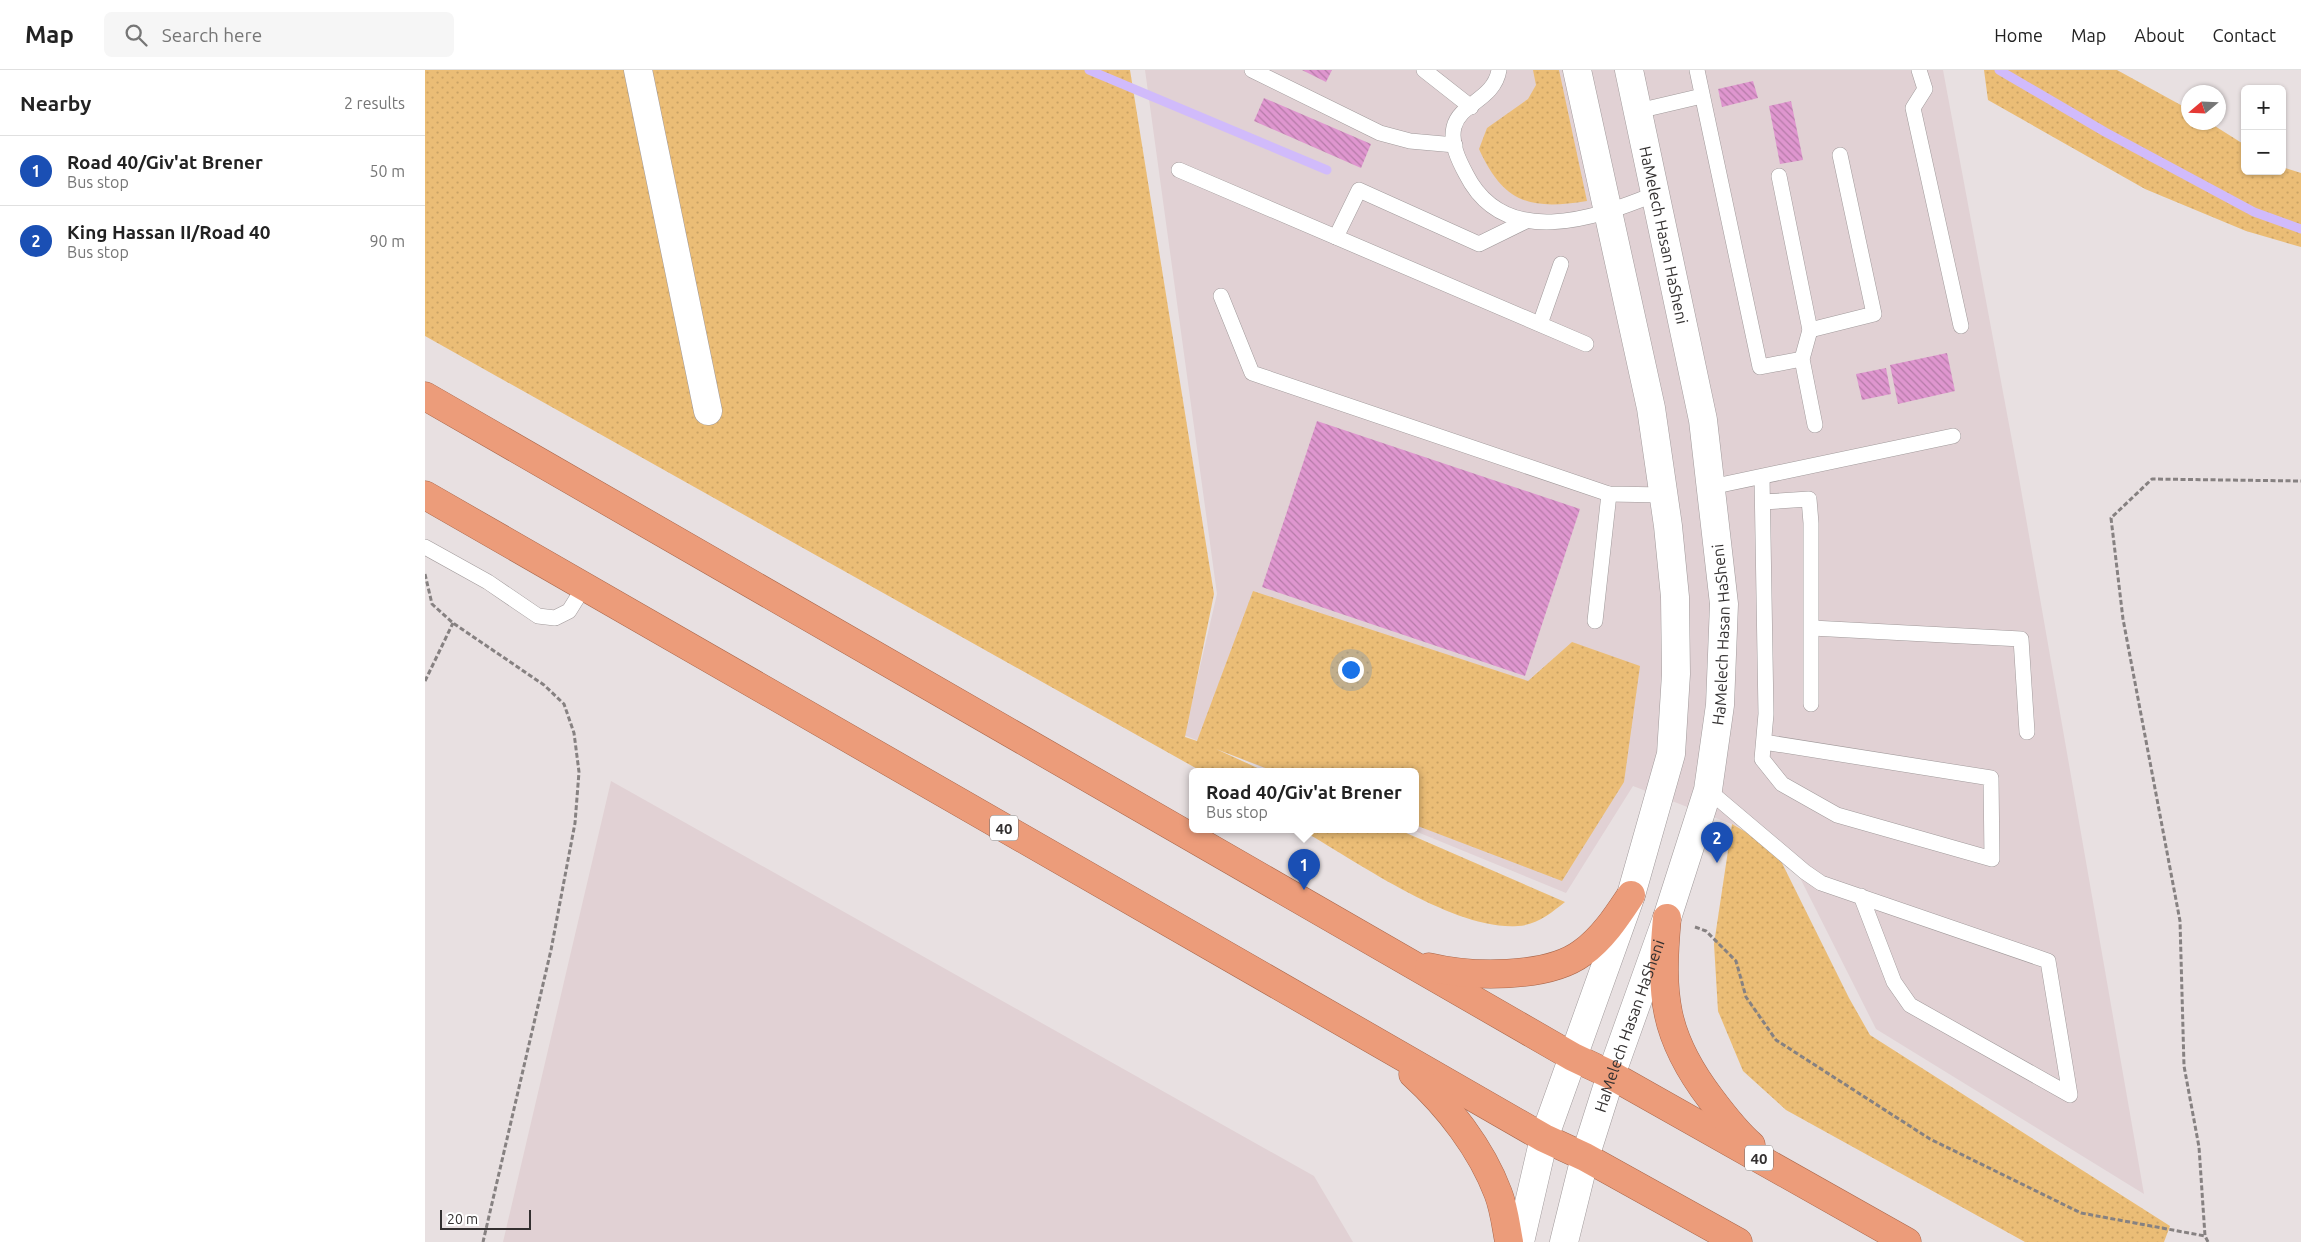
<!DOCTYPE html>
<html lang="en">
<head>
<meta charset="utf-8">
<style>
	:root { --surface:#fff; --page:#f6f6f6; --text:#222; --muted:#767676; --line:#e0e0e0; --accent:#398183 }
	body { margin:0; font-family:Ubuntu,sans-serif; background:var(--page); color:var(--text) }
	.controls { position:absolute; right:15px; top:15px; display:grid; overflow:hidden; border-radius:8px; box-shadow:0 1px 4px #0004 }
	.controls button { width:45px; height:45px; display:grid; place-items:center; padding:0; border:0; border-bottom:1px solid var(--line); background:var(--surface); color:var(--text); font:25px sans-serif }
	.compass { position:absolute; left:1756px; top:15px; width:45px; height:45px; border-radius:50%; background:var(--surface); box-shadow:0 1px 4px #0004; rotate:251deg }
	.scale { position:absolute; left:15px; bottom:12px; width:91px; box-sizing:border-box; padding-left:5px; border:2px solid #333030; border-top:0; font-size:14px; line-height:18px; white-space:nowrap; color:#333030; -webkit-text-stroke:4px #fff; paint-order:stroke }
	.you { position:absolute; left:925px; top:599px; width:18px; height:18px; margin:-12px; border:4px solid #fff; border-radius:50%; background:#1a73e8; box-shadow:0 0 0 8px #1a73e833 }
	.badge { display:grid; place-items:center; width:32px; height:32px; border-radius:50%; background:var(--accent); color:#fff; font-size:16px; font-weight:700 }
	.pin { position:absolute; translate:-50% -41px; filter:drop-shadow(0 1px 2px #0008) }
	.pin::after { content:''; position:absolute; top:26px; width:18px; height:15px; background:inherit; clip-path:polygon(0 0,100% 0,50% 100%) }
	.popup { position:absolute; left:764px; top:698px; width:230px; height:65px; box-sizing:border-box; display:grid; place-content:center; border-radius:8px; background:var(--surface); filter:drop-shadow(0 1px 4px #0005); font-size:16px; white-space:nowrap; color:var(--muted) }
	.popup b { font-size:19px; color:var(--text) }
	.popup::after { content:''; position:absolute; left:50%; top:100%; margin-left:-10px; border:10px solid transparent; border-top-color:var(--surface) }
	.list { margin:0; padding:0; list-style:none }
	h2 { display:flex; justify-content:space-between; align-items:center; height:65px; margin:0; padding:0 20px; font-size:21px }
	h2 small { font-size:16px; font-weight:400; color:var(--muted) }
	.list li { display:grid; grid-template-columns:32px 1fr auto; gap:15px; align-items:center; box-sizing:border-box; height:70px; padding:0 20px; border-top:1px solid var(--line) }
	.list b { display:block; font-size:19px; white-space:nowrap }
	.list p { margin:0; font-size:16px; white-space:nowrap; color:var(--muted) }
	.list em { font-size:16px; font-style:normal; color:var(--muted) }
	.icon { flex:none; width:28px; height:28px; fill:none; stroke:currentColor; stroke-width:2; stroke-linecap:round; stroke-linejoin:round }
	.map { position:relative; flex:none; width:1876px; height:1172px; overflow:hidden }
	header { display:flex; align-items:center; gap:30px; box-sizing:border-box; height:70px; padding:0 25px; background:var(--surface); border-bottom:1px solid var(--line) }
	header strong { font-size:24px }
	nav { display:flex; gap:28px; margin-inline-start:auto; font-size:18px }
	.search { width:350px; height:45px; background:var(--page); display:flex; align-items:center; gap:12px; box-sizing:border-box; padding:0 18px; border-radius:8px; color:var(--muted); font-size:19px }
	main { display:flex }
	aside { flex:1; background:var(--surface) }
	.map>svg:first-child { display:block }
</style>
</head>
<body>
<header>
<strong>Map</strong>
<div class="search"><svg class="icon" aria-label="search" viewBox="0 0 24 24"><circle cx="10" cy="10" r="6"/><path d="M15 15l6 6"/></svg>Search here</div>
<nav><a>Home</a><a>Map</a><a>About</a><a>Contact</a></nav>
</header>
<main>
<aside>
<h2>Nearby<small>2 results</small></h2>
<ul class="list">
<li><span class="badge" style="background:#1a4fb4">1</span><div><b>Road 40/Giv'at Brener</b><p>Bus stop</p></div><em>50 m</em></li>
<li><span class="badge" style="background:#1a4fb4">2</span><div><b>King Hassan II/Road 40</b><p>Bus stop</p></div><em>90 m</em></li>
</ul>
</aside>
<div class="map">
<svg width="1876" height="1172" viewBox="0 0 1876 1172">
	<defs>
		<pattern id="grass-dots" width="8" height="8" patternUnits="userSpaceOnUse" patternTransform="scale(1.25)"><rect width="8" height="8" fill="#ebbd76"/><path d="M2 2h.1M6 6h.1" fill="none" stroke="#caa366" stroke-width="1.8" stroke-linecap="round"/></pattern>
		<pattern id="building-back-hatch" width="6" height="6" patternUnits="userSpaceOnUse" patternTransform="scale(1.25)"><rect width="6" height="6" fill="#df96cf"/><path d="M-1 5l2 2M0 0l6 6M5-1l2 2" fill="none" stroke="#b57ba8"/></pattern>
	</defs>
	<rect width="100%" height="100%" fill="#e8e0e1"/>
	<g fill="#e1d1d4">
		<polygon points="720,0 1518,0 1594,408 1719,1124 1451,959 1358,774 1208,716 1141,823 985,759 990,759 990,701 846,701 759,665 792,524"/>
		<polygon points="186,711 889,1106 928,1172 78,1172"/>
	</g>
	<g fill="url(#grass-dots)">
		<polygon points="0,0 705,0 789,524 760,667 772,671 828,521 1103,611 1147,572 1215,596 1199,712 1137,811 990,755 990,701 848,701 791,679 839,701 776,701 0,266"/>
		<path d="M1108,0H1134L1162,131C1106,140 1079,134 1054,79L1062,58L1103,29L1111,15Z"/>
		<polygon points="1559,0 1692,0 1763,39 1764,52 1785,53 1820,75 1820,101 1857,101 1857,97 1876,103 1876,177 1821,161 1720,119 1563,30"/>
		<polygon points="1307,754 1350,779 1424,928 1445,965 1745,1156 1739,1172 1600,1172 1361,1040 1318,1001 1293,941 1289,874"/>
		<path d="M875,759H972L1140,832C1126,843 1112,855 1093,856C1029,861 931,791 875,759Z"/>
	</g>
	<g fill="none" stroke-linecap="round" stroke-linejoin="round">
		<g stroke="#d1bbfb" stroke-width="9">
			<polyline points="664,0 902,100"/>
			<polyline points="1574,0 1680,62 1829,142 1876,159"/>
		</g>
	</g>
	<g fill="url(#building-back-hatch)">
		<polygon points="877,0 907,0 901,12"/>
		<polygon points="1328,11 1333,28 1297,37 1293,19"/>
		<polygon points="839,28 946,74 936,98 829,51"/>
		<polygon points="1366,31 1378,90 1355,94 1344,36"/>
		<polygon points="1522,283 1530,321 1473,334 1465,295"/>
		<polygon points="1461,298 1466,324 1437,330 1431,304"/>
		<polygon points="892,351 1155,439 1100,606 837,517"/>
	</g>
	<g fill="none" stroke-linecap="round" stroke-linejoin="round">
		<g stroke="#a19a9b" stroke-width="16">
			<g id="service">
				<polyline points="827,0 955,63 985,71 1030,75"/>
				<polyline points="999,0 1046,37"/>
				<path d="M1074,0C1069,30 1035,33 1029,57C1025,73 1034,91 1041,104C1079,180 1169,149 1230,124"/>
				<polyline points="1272,0 1335,297 1377,289"/>
				<polyline points="1494,0 1500,19 1488,38 1536,256"/>
				<polyline points="1213,41 1277,26"/>
				<polyline points="754,100 1161,274"/>
				<polyline points="1354,106 1385,260 1377,289 1390,355"/>
				<polyline points="911,167 934,120 1054,174 1101,151"/>
				<polyline points="796,226 827,303 1184,424 1239,425"/>
				<polyline points="1115,254 1136,194"/>
				<polyline points="1385,260 1449,244 1415,85"/>
				<polyline points="1337,407 1341,644 1337,689 1357,714 1412,745 1567,789 1566,708 1339,672"/>
				<polyline points="1286,417 1528,366"/>
				<polyline points="1338,432 1384,429 1386,453 1386,634"/>
				<polyline points="0,477 63,512 113,546 130,548 144,541 159,517"/>
				<polyline points="1170,551 1184,424"/>
				<polyline points="1387,558 1596,569 1602,662"/>
				<polyline points="1283,720 1380,802 1396,813 1623,891 1645,1025 1485,935 1469,912 1436,826"/>
			</g>
		</g>
		<g stroke="#a19a9b" stroke-width="29">
			<polyline id="minor" points="213,0 283,341"/>
		</g>
		<g stroke="#a19a9b" stroke-width="29">
			<g id="tertiary">
				<polyline points="1095,1172 1119,1068 1206,825 1246,684 1251,604 1250,527 1243,456 1226,338 1152,0"/>
				<path id="s1" d="M1139,1172L1160,1087L1186,1005L1242,848L1283,720L1295,635L1299,534L1278,350L1204,0"/>
			</g>
		</g>
		<g stroke="#a9664a" stroke-width="29">
			<g id="trunk">
				<polyline points="0,326 1148,987 1186,1005 1482,1172"/>
				<polyline points="0,425 1119,1068 1160,1087 1313,1172"/>
				<path d="M1242,848C1235,925 1238,966 1286,1029C1298,1045 1311,1062 1326,1075"/>
				<path d="M1004,897C1045,907 1122,909 1157,883C1178,868 1192,846 1206,825"/>
				<path d="M988,1004C1023,1036 1056,1078 1073,1123C1079,1138 1081,1156 1084,1172"/>
			</g>
		</g>
		<g stroke="#868181" stroke-width="3" stroke-dasharray="5 2.5" stroke-linecap="butt">
			<polyline points="0,504 7,534 28,553 119,615 139,634 149,663 154,702 150,753 126,880 58,1172"/>
			<polyline points="0,611 28,553"/>
			<polyline points="1270,857 1281,861 1311,891 1321,927 1351,970 1505,1069 1656,1143 1780,1166"/>
			<polyline points="1783,1172 1780,1166 1774,1077 1759,996 1755,851 1698,549 1686,448 1727,409 1876,411"/>
		</g>
		<use href="#service" stroke="#fff" stroke-width="15"/>
		<use href="#minor" stroke="#fff" stroke-width="28"/>
		<use href="#tertiary" stroke="#fff" stroke-width="28"/>
		<use href="#trunk" stroke="#ec9c7a" stroke-width="28"/>
	</g>
	<g text-anchor="middle" dominant-baseline="central" stroke-width="5" stroke-linejoin="round" paint-order="stroke">
		<g fill="#fff" stroke="#706e6e" stroke-width="1">
			<rect x="565" y="745.5" width="28" height="25" rx="4"/>
			<rect x="1320" y="1075.5" width="28" height="25" rx="4"/>
		</g>
		<g font-size="15" font-weight="bold" fill="#333030">
			<text x="579" y="758">40</text>
			<text x="1334" y="1088">40</text>
		</g>
		<g font-size="16" fill="#333030" stroke="#fff">
			<text transform="translate(1239 165) rotate(78)">HaMelech Hasan HaSheni</text>
			<text stroke="none"><textPath href="#s1" startOffset="631">HaMelech Hasan HaSheni</textPath></text>
			<text stroke="none"><textPath href="#s1" startOffset="226">HaMelech Hasan HaSheni</textPath></text>
		</g>
	</g>
</svg>
<div class="controls">
<button>+</button>
<button>−</button>
</div>
<svg class="compass" viewBox="-18 -18 36 36"><path d="M0-13l5 13h-10z" fill="#e53935"/><path d="M0 13l5-13h-10z" fill="#767676"/></svg>
<div class="scale">20 m</div>
<div class="you"></div>
<div class="pin badge" style="left:879px;top:820px;background:#1a4fb4">1</div>
<div class="popup"><b>Road 40/Giv'at Brener</b>Bus stop</div>
<div class="pin badge" style="left:1292px;top:793px;background:#1a4fb4">2</div>
</div>
</main>
</body>
</html>
